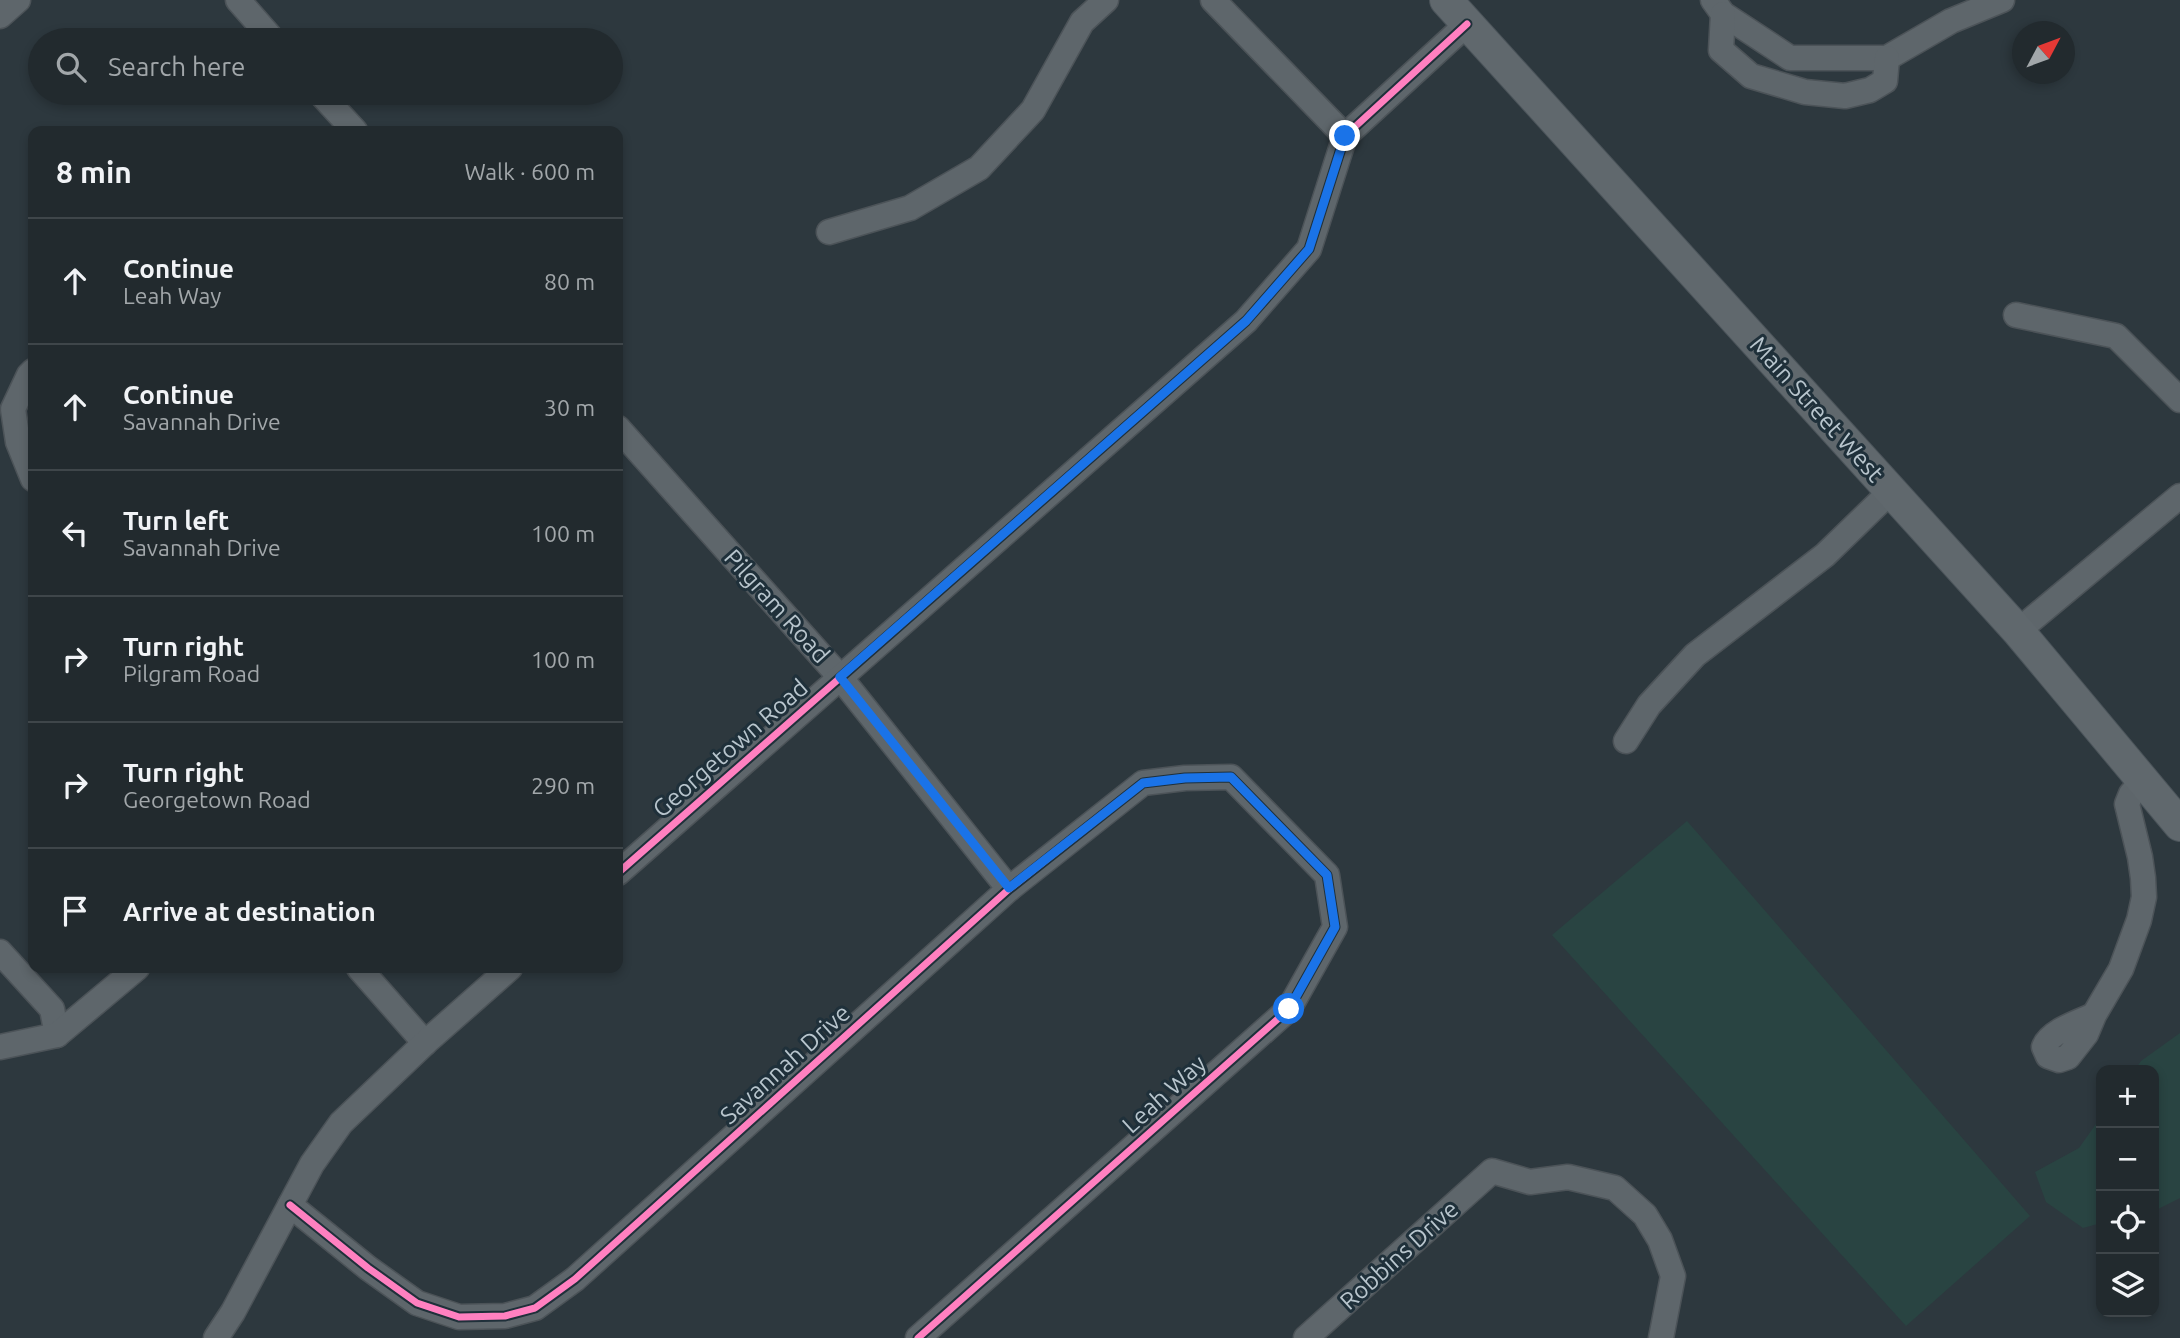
<!DOCTYPE html>
<html lang="en">
<head>
<meta charset="utf-8">
<style>
	:root { --surface:#222a2e; --page:#2e363a; --text:#f1f3f6; --muted:#a2a7aa; --line:#3f464a }
	body { margin:0; font-family:Ubuntu,sans-serif; background:var(--page); color:var(--text) }
	.controls { position:absolute; right:21px; bottom:21px; display:grid; overflow:hidden; border-radius:14px; box-shadow:0 4px 10px #0003 }
	.controls button { width:63px; height:63px; display:grid; place-items:center; padding:0; border:0; border-bottom:2px solid var(--line); background:var(--surface); color:var(--text); font:35px sans-serif }
	.compass { position:absolute; left:2012px; top:21px; width:63px; height:63px; border-radius:50%; background:var(--surface); box-shadow:0 4px 10px #0003; rotate:49deg }
	.stop { position:absolute; width:21px; height:21px; margin:-16px; border:5px solid #1a73e8; border-radius:50%; background:#fff }
	.stop.end { background:#1a73e8; border-color:#fff; box-shadow:0 2px 7px #0008 }
	.list { margin:0; padding:0; list-style:none }
	h2 { display:flex; justify-content:space-between; align-items:center; height:91px; margin:0; padding:0 28px; font-size:30px }
	h2 small { font-size:23px; font-weight:400; color:var(--muted) }
	.list li { display:grid; grid-template-columns:46px 1fr auto; gap:21px; align-items:center; box-sizing:border-box; height:126px; padding:0 28px; border-top:2px solid var(--line) }
	.list b { display:block; font-size:26px; white-space:nowrap }
	.list p { margin:0; font-size:23px; white-space:nowrap; color:var(--muted) }
	.list em { font-size:23px; font-style:normal; color:var(--muted) }
	.icon { flex:none; width:38px; height:38px; fill:none; stroke:currentColor; stroke-width:2; stroke-linecap:round; stroke-linejoin:round }
	.map { position:relative; flex:none; width:2180px; height:1338px; overflow:hidden }
	.search { position:absolute; background:var(--surface); box-shadow:0 4px 10px #0003; left:28px; top:28px; width:595px; height:77px; display:flex; align-items:center; gap:18px; box-sizing:border-box; padding:0 24px; border-radius:38px; color:var(--muted); font-size:26px }
	.panel { position:absolute; background:var(--surface); box-shadow:0 4px 10px #0003; left:28px; top:126px; width:595px; height:847px; border-radius:14px }
	.map>svg:first-child { display:block }
</style>
</head>
<body>
<div class="map">
<svg width="2180" height="1338" viewBox="0 0 2180 1338">
	<rect width="100%" height="100%" fill="#2d383e"/>
	<g fill="#294442">
		<polygon points="1687,821 2030,1216 1906,1326 1552,935"/>
		<polygon points="2180,1033 2180,1198 2154,1211 2154,1070 2135,1070 2141,1061"/>
		<polygon points="2101,1117 2101,1223 2083,1228 2046,1202 2035,1172 2079,1148"/>
	</g>
	<g fill="none" stroke-linecap="round" stroke-linejoin="round">
		<g stroke="#4c5358" stroke-width="27">
			<g id="minor">
				<polyline points="238,0 273,40"/>
				<polyline points="1213,0 1345,136"/>
				<polyline points="1713,0 1723,14 1790,58 1887,58 1951,21 2002,0"/>
				<polyline points="1723,14 1721,50 1751,76 1805,92 1845,96 1870,90 1885,81 1887,58"/>
				<polyline points="0,16 18,0"/>
				<polyline points="320,93 355,131"/>
				<polyline points="829,232 910,208 979,168 1033,110 1082,22 1106,0"/>
				<polyline points="2016,315 2116,336 2180,400"/>
				<polyline points="33,371 29,375 13,409 18,442 33,479"/>
				<polyline points="618,428 840,677 1009,889"/>
				<polyline points="2018,631 2180,496"/>
				<polyline points="1626,741 1649,705 1695,655 1825,555 1891,491"/>
				<polyline points="618,873 1246,321 1309,249 1345,136 1467,24"/>
				<polyline points="0,952 52,1009 57,1035"/>
				<polyline points="359,968 425,1043"/>
				<path d="M2094,1015C2079,1022 2050,1031 2044,1047L2048,1056L2059,1060L2068,1057L2086,1034L2094,1015L2121,969L2139,920L2144,897L2143,878L2140,857L2127,804L2131,794L2143,780"/>
				<polyline points="0,1047 57,1035 137,968"/>
				<polyline points="290,1205 368,1268 417,1303 459,1317 505,1316 535,1308 575,1279 1009,889 1143,783 1185,778 1231,777 1327,875 1335,927 1289,1009 918,1338"/>
				<polyline points="216,1338 233,1312 312,1164 341,1123 425,1043 510,968"/>
				<polyline points="1306,1338 1492,1171 1530,1182 1568,1177 1615,1188 1645,1215 1660,1240 1673,1276 1661,1338"/>
			</g>
		</g>
		<g stroke="#4b545a" stroke-width="34">
			<polyline id="major" points="1446,0 2018,631 2180,825"/>
		</g>
		<use href="#minor" stroke="#5e666b" stroke-width="24"/>
		<use href="#major" stroke="#60686d" stroke-width="32"/>
		<g stroke="#1f303a" stroke-width="11">
			<g id="cycleway">
				<polyline points="618,873 1246,321 1309,249 1345,136 1467,24"/>
				<polyline points="290,1205 368,1268 417,1303 459,1317 505,1316 535,1308 575,1279 1009,889 1143,783 1185,778 1231,777 1327,875 1335,927 1289,1009 918,1338"/>
			</g>
		</g>
		<use href="#cycleway" stroke="#ff80c0" stroke-width="7"/>
	</g>
	<g fill="none" stroke-linecap="round" stroke-linejoin="round">
		<polyline stroke="#1a73e8" stroke-width="9" points="1289,1009 1335,927 1327,875 1231,777 1185,778 1143,783 1009,888 840,677 1246,321 1309,249 1345,136"/>
	</g>
	<g text-anchor="middle" dominant-baseline="central" stroke-width="6" stroke-linejoin="round" paint-order="stroke">
		<g font-size="24" fill="#b8c5cd" stroke="#1f303a">
			<text transform="translate(1817 409) rotate(48)">Main Street West</text>
			<text transform="translate(777 606) rotate(48)">Pilgram Road</text>
			<text transform="translate(730 748) rotate(-41)">Georgetown Road</text>
			<text transform="translate(785 1064) rotate(-42)">Savannah Drive</text>
			<text transform="translate(1164 1094) rotate(-42)">Leah Way</text>
			<text transform="translate(1399 1255) rotate(-42)">Robbins Drive</text>
		</g>
	</g>
</svg>
<div class="controls">
<button>+</button>
<button>−</button>
<button><svg class="icon" aria-label="locate" viewBox="0 0 24 24"><circle cx="12" cy="12" r="6"/><path d="M12 2v4M12 18v4M2 12h4M18 12h4"/></svg></button>
<button><svg class="icon" aria-label="layers" viewBox="0 0 24 24"><path d="M12 4l9 5-9 5-9-5zM3 14l9 5 9-5"/></svg></button>
</div>
<svg class="compass" viewBox="-18 -18 36 36"><path d="M0-13l5 13h-10z" fill="#e53935"/><path d="M0 13l5-13h-10z" fill="#a2a7aa"/></svg>
<div class="stop" style="left:1289px;top:1009px"></div>
<div class="stop end" style="left:1345px;top:136px"></div>
<div class="search"><svg class="icon" aria-label="search" viewBox="0 0 24 24"><circle cx="10" cy="10" r="6"/><path d="M15 15l6 6"/></svg>Search here</div>
<section class="panel">
<h2>8 min<small>Walk · 600 m</small></h2>
<ul class="list">
<li><svg class="icon" aria-label="ahead" viewBox="0 0 24 24"><path d="M12 20V5M6 11l6-6 6 6"/></svg><div><b>Continue</b><p>Leah Way</p></div><em>80 m</em></li>
<li><svg class="icon" aria-label="ahead" viewBox="0 0 24 24"><path d="M12 20V5M6 11l6-6 6 6"/></svg><div><b>Continue</b><p>Savannah Drive</p></div><em>30 m</em></li>
<li><svg class="icon" aria-label="left" viewBox="0 0 24 24"><path d="M17 20v-9H6M10 6l-5 5 5 5"/></svg><div><b>Turn left</b><p>Savannah Drive</p></div><em>100 m</em></li>
<li><svg class="icon" aria-label="right" viewBox="0 0 24 24"><path d="M7 20v-9h11M14 6l5 5-5 5"/></svg><div><b>Turn right</b><p>Pilgram Road</p></div><em>100 m</em></li>
<li><svg class="icon" aria-label="right" viewBox="0 0 24 24"><path d="M7 20v-9h11M14 6l5 5-5 5"/></svg><div><b>Turn right</b><p>Georgetown Road</p></div><em>290 m</em></li>
<li><svg class="icon" aria-label="arrive" viewBox="0 0 24 24"><path d="M6 21V4h12l-3 4 3 4H6"/></svg><div><b>Arrive at destination</b></div></li>
</ul>
</section>
</div>
</body>
</html>
